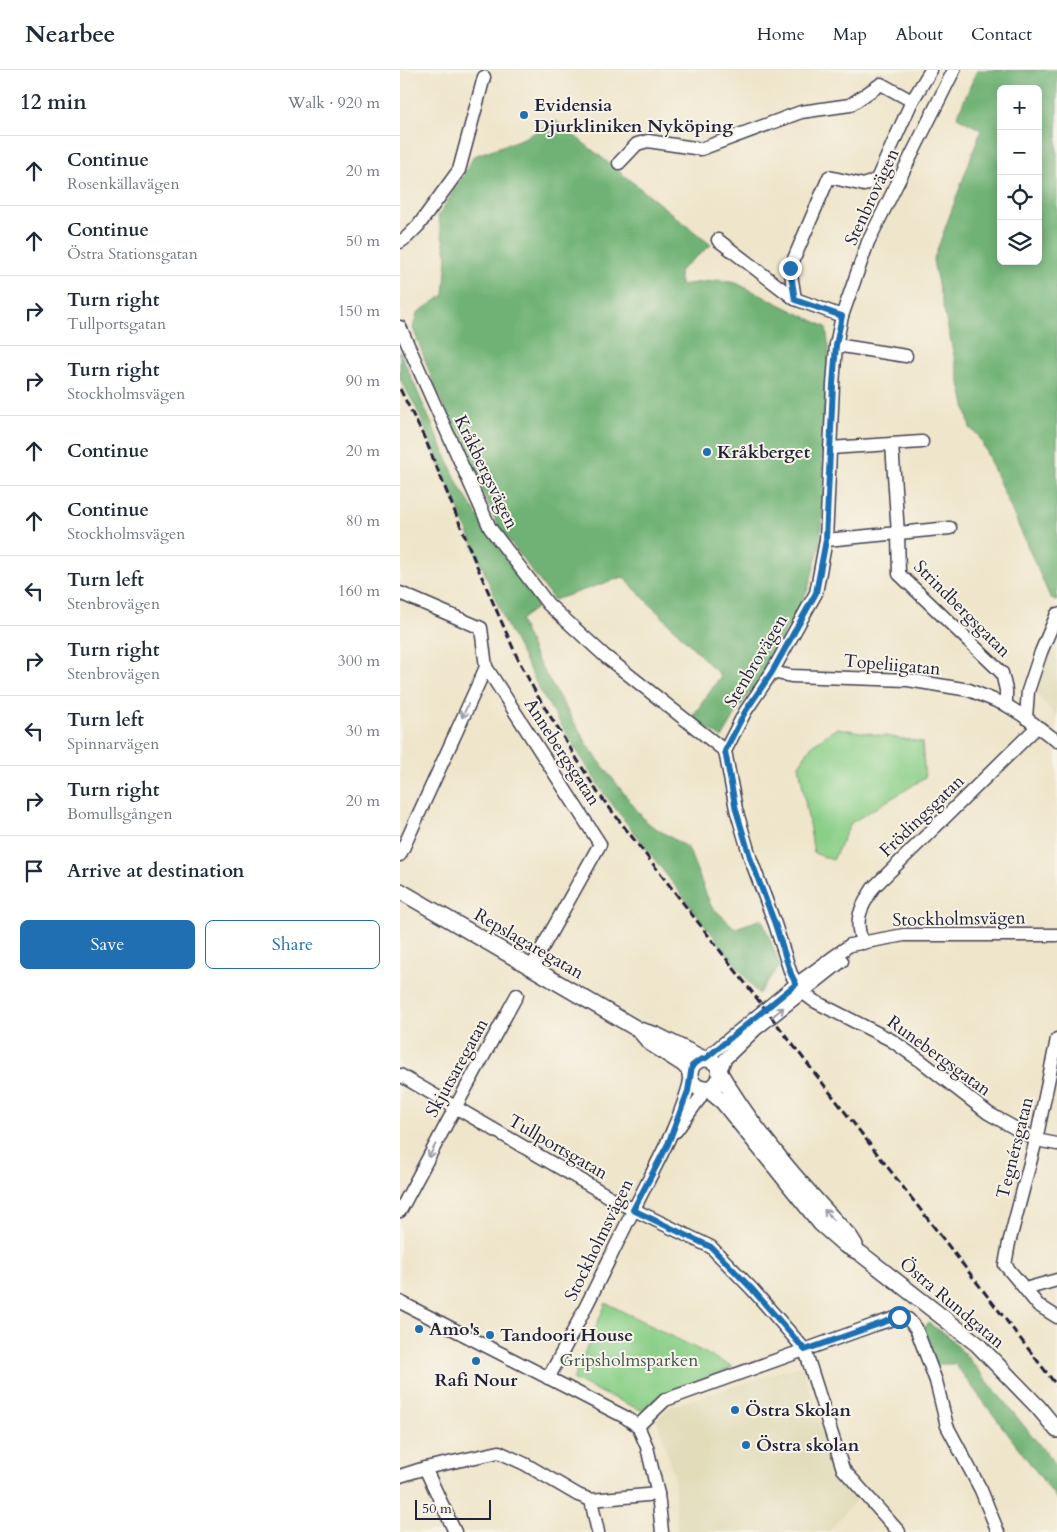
<!DOCTYPE html>
<html lang="en">
<head>
<meta charset="utf-8">
<style>
	:root { --surface:#fff; --page:#f2f2f3; --text:#1f2937; --muted:#747a83; --line:#e0e1e3; --accent:#1f6fb2 }
	body { margin:0; font-family:Cardo,serif; background:var(--page); color:var(--text) }
	.controls { position:absolute; right:15px; top:15px; display:grid; overflow:hidden; border-radius:8px; box-shadow:0 2px 12px #0003 }
	.controls button { width:45px; height:45px; display:grid; place-items:center; padding:0; border:0; border-bottom:1px solid var(--line); background:var(--surface); color:var(--text); font:25px sans-serif }
	.scale { position:absolute; left:15px; bottom:12px; width:76px; box-sizing:border-box; padding-left:5px; border:2px solid #22223b; border-top:0; font-size:14px; line-height:18px; white-space:nowrap; color:#22223b; -webkit-text-stroke:4px #f7f3e8; paint-order:stroke }
	.stop { position:absolute; width:15px; height:15px; margin:-11px; border:4px solid #1f6fb2; border-radius:50%; background:#fff }
	.stop.end { background:#1f6fb2; border-color:#fff; box-shadow:0 1px 5px #0008 }
	.list { margin:0; padding:0; list-style:none }
	h2 { display:flex; justify-content:space-between; align-items:center; height:65px; margin:0; padding:0 20px; font-size:21px }
	h2 small { font-size:16px; font-weight:400; color:var(--muted) }
	.list li { display:grid; grid-template-columns:32px 1fr auto; gap:15px; align-items:center; box-sizing:border-box; height:70px; padding:0 20px; border-top:1px solid var(--line) }
	.list b { display:block; font-size:19px; white-space:nowrap }
	.list p { margin:0; font-size:16px; white-space:nowrap; color:var(--muted) }
	.list em { font-size:16px; font-style:normal; color:var(--muted) }
	.actions { display:flex; gap:10px; padding:15px 20px }
	.actions a { flex:1; padding:11px 0; border:1px solid var(--accent); border-radius:8px; text-align:center; font-size:18px; color:var(--accent) }
	.actions .main { background:var(--accent); color:#fff }
	.icon { flex:none; width:28px; height:28px; fill:none; stroke:currentColor; stroke-width:2; stroke-linecap:round; stroke-linejoin:round }
	.map { position:relative; flex:none; width:657px; height:1462px; overflow:hidden }
	header { display:flex; align-items:center; gap:30px; box-sizing:border-box; height:70px; padding:0 25px; background:var(--surface); border-bottom:1px solid var(--line) }
	header strong { font-size:24px }
	nav { display:flex; gap:28px; margin-inline-start:auto; font-size:18px }
	main { display:flex }
	aside { flex:1; background:var(--surface) }
	.map>svg:first-child { display:block }
</style>
</head>
<body>
<header>
<strong>Nearbee</strong>
<nav><a>Home</a><a>Map</a><a>About</a><a>Contact</a></nav>
</header>
<main>
<aside>
<h2>12 min<small>Walk · 920 m</small></h2>
<ul class="list">
<li><svg class="icon" aria-label="ahead" viewBox="0 0 24 24"><path d="M12 20V5M6 11l6-6 6 6"/></svg><div><b>Continue</b><p>Rosenkällavägen</p></div><em>20 m</em></li>
<li><svg class="icon" aria-label="ahead" viewBox="0 0 24 24"><path d="M12 20V5M6 11l6-6 6 6"/></svg><div><b>Continue</b><p>Östra Stationsgatan</p></div><em>50 m</em></li>
<li><svg class="icon" aria-label="right" viewBox="0 0 24 24"><path d="M7 20v-9h11M14 6l5 5-5 5"/></svg><div><b>Turn right</b><p>Tullportsgatan</p></div><em>150 m</em></li>
<li><svg class="icon" aria-label="right" viewBox="0 0 24 24"><path d="M7 20v-9h11M14 6l5 5-5 5"/></svg><div><b>Turn right</b><p>Stockholmsvägen</p></div><em>90 m</em></li>
<li><svg class="icon" aria-label="ahead" viewBox="0 0 24 24"><path d="M12 20V5M6 11l6-6 6 6"/></svg><div><b>Continue</b></div><em>20 m</em></li>
<li><svg class="icon" aria-label="ahead" viewBox="0 0 24 24"><path d="M12 20V5M6 11l6-6 6 6"/></svg><div><b>Continue</b><p>Stockholmsvägen</p></div><em>80 m</em></li>
<li><svg class="icon" aria-label="left" viewBox="0 0 24 24"><path d="M17 20v-9H6M10 6l-5 5 5 5"/></svg><div><b>Turn left</b><p>Stenbrovägen</p></div><em>160 m</em></li>
<li><svg class="icon" aria-label="right" viewBox="0 0 24 24"><path d="M7 20v-9h11M14 6l5 5-5 5"/></svg><div><b>Turn right</b><p>Stenbrovägen</p></div><em>300 m</em></li>
<li><svg class="icon" aria-label="left" viewBox="0 0 24 24"><path d="M17 20v-9H6M10 6l-5 5 5 5"/></svg><div><b>Turn left</b><p>Spinnarvägen</p></div><em>30 m</em></li>
<li><svg class="icon" aria-label="right" viewBox="0 0 24 24"><path d="M7 20v-9h11M14 6l5 5-5 5"/></svg><div><b>Turn right</b><p>Bomullsgången</p></div><em>20 m</em></li>
<li><svg class="icon" aria-label="arrive" viewBox="0 0 24 24"><path d="M6 21V4h12l-3 4 3 4H6"/></svg><div><b>Arrive at destination</b></div></li>
</ul>
<div class="actions"><a class="main">Save</a><a>Share</a></div>
</aside>
<div class="map">
<svg width="657" height="1462" viewBox="0 0 657 1462">
	<rect width="100%" height="100%" fill="#f7f3e8"/>
	<filter id="ink" filterUnits="userSpaceOnUse"><feTurbulence type="fractalNoise" baseFrequency=".02" numOctaves="2"/><feDisplacementMap in="SourceGraphic" scale="10" xChannelSelector="R" yChannelSelector="G"/><feConvolveMatrix kernelMatrix="1 2 1 2 8 2 1 2 1" color-interpolation-filters="sRGB"/></filter>
	<filter id="wash" filterUnits="userSpaceOnUse"><feTurbulence type="fractalNoise" baseFrequency=".0096" numOctaves="4" result="noise"/><feDisplacementMap in="SourceGraphic" scale="20" xChannelSelector="R" yChannelSelector="G"/><feGaussianBlur stdDeviation="1.12" result="paint"/><feColorMatrix in="noise" values="0 0 0 0 0 0 0 0 0 0 0 0 0 0 0 0 0 1.4 0 .05"/><feComposite in="paint" operator="in"/></filter>
	<g filter="url(#wash)">
		<rect width="100%" height="100%" fill="#efe5ca"/>
		<g fill="#e2dcba">
			<polygon points="657,557 657,647 635,622"/>
			<polygon points="401,1295 437,1400 459,1426 428,1462 277,1462 274,1406 257,1349 269,1337"/>
		</g>
		<g fill="#8acf88" stroke="#567862">
			<polygon points="437,658 522,672 525,708 451,753 433,790 414,783 399,695 413,674"/>
			<polygon points="206,1233 333,1297 261,1326 241,1340 173,1310"/>
		</g>
		<g fill="#6fb274" stroke="#486a58" fill-rule="evenodd">
			<path d="M577,0H657V531L650,527L579,366L570,358L533,191L581,60L557,47ZM601,19H638V191H601Z"/>
			<polygon points="156,51 311,175 279,201 280,215 319,210 336,213 426,257 429,278 422,373 424,422 420,475 408,519 365,601 340,637 322,668 292,647 321,606 223,507 154,530 98,456 36,319 13,258 17,243 44,225 47,187 38,147 74,86 124,68"/>
			<polygon points="0,282 59,416 86,460 140,535 120,550 136,588 190,679 246,752 288,778 311,836 335,858 362,849 380,896 358,924 202,721 142,624 106,554 16,337 0,309"/>
			<polygon points="528,1253 548,1266 565,1284 657,1396 657,1429 555,1294 531,1294 518,1267"/>
		</g>
	</g>
	<g filter="url(#ink)">
		<g fill="none" stroke-linecap="round" stroke-linejoin="round">
			<g stroke="#413f50" stroke-width="15">
				<g id="minor">
					<polyline points="554,0 468,172 442,246 436,275 433,315 426,470 416,523 372,602 345,642 325,681 336,739 351,790 375,854 391,904 402,922 414,931 491,970 521,991 588,1043 636,1070 657,1074"/>
					<polyline points="219,93 237,74 248,71 301,79 401,42 450,35 481,14 512,31"/>
					<polyline points="318,170 395,229 442,246"/>
					<polyline points="0,172 7,167 18,156 59,100 84,7"/>
					<polyline points="395,229 390,198 429,107 464,115 477,109 512,31 531,0"/>
					<polyline points="0,257 90,458 148,534 205,586 325,681"/>
					<polyline points="436,275 506,286"/>
					<polyline points="492,374 498,464 499,504 602,603 606,620 606,635"/>
					<polyline points="430,378 522,372"/>
					<polyline points="426,470 550,458"/>
					<polyline points="0,523 81,558 86,597 200,774 131,898"/>
					<polyline points="372,602 391,606 508,610 569,620 606,635 622,645 657,671"/>
					<polyline points="626,648 628,621 641,582 657,544"/>
					<polyline points="0,785 86,597"/>
					<path d="M463,873C453,851 461,837 473,818L637,657"/>
					<polyline points="657,969 636,1070 609,1173 605,1195 625,1219 657,1210"/>
					<polyline points="306,988 396,914 450,875 504,865 657,865"/>
					<polyline points="320,1001 325,989 356,959 442,891"/>
					<polyline points="0,1005 222,1134 311,1177 352,1219 405,1280 443,1399 499,1462"/>
					<polyline points="276,1061 300,1028 303,1018"/>
					<polyline points="0,1141 55,1038 117,925"/>
					<polyline points="625,1219 638,1235 657,1247"/>
					<polyline points="0,1232 225,1347 238,1356 247,1377 258,1424 262,1462"/>
					<path d="M148,1308C179,1254 205,1197 233,1141C254,1098 279,1056 291,1008"/>
					<polyline points="238,1356 265,1330 474,1255 499,1247 508,1249 516,1258 536,1311 547,1356 581,1420 598,1462"/>
					<polyline points="25,1398 55,1462"/>
					<polyline points="0,1406 25,1398 99,1382 125,1394 178,1425 191,1430 258,1424"/>
					<polyline points="191,1430 198,1462"/>
				</g>
			</g>
			<g stroke="#413f50" stroke-width="18">
				<g id="major">
					<polyline points="0,821 239,960 256,965 304,989"/>
					<polyline points="239,960 250,973 283,994 290,1001"/>
					<circle cx="305" cy="1004" r="15"/>
					<path d="M320,1003C355,1063 402,1116 450,1167L455,1175"/>
					<polyline points="306,1018 323,1032 421,1154 445,1175 460,1183 577,1274 638,1337 657,1360"/>
				</g>
			</g>
			<use href="#minor" stroke="#fff" stroke-width="12"/>
			<use href="#major" stroke="#fff" stroke-width="15"/>
			<polyline stroke="#22223b" stroke-width="3" stroke-dasharray="8 4" stroke-linecap="butt" points="0,319 26,371 77,496 117,587 137,625 198,723 657,1316"/>
		</g>
		<defs><path id="oneway-shaft" d="M-6 0H5M1.5-3L5.5 0L1.5 3" fill="none" stroke-width="1.6" stroke-linecap="round" stroke-linejoin="round" transform="scale(1.25)"/></defs>
		<g stroke="#9c9ca7">
			<use href="#oneway-shaft" transform="translate(65 641) rotate(114)"/>
			<use href="#oneway-shaft" transform="translate(378 942) rotate(-39)"/>
			<use href="#oneway-shaft" transform="translate(32 1081) rotate(118)"/>
			<use href="#oneway-shaft" transform="translate(429 1145) rotate(-133)"/>
		</g>
	</g>
	<g fill="none" stroke-linecap="round" stroke-linejoin="round" filter="url(#ink)">
		<polyline stroke="#1f6fb2" stroke-width="6" points="390,198 395,230 442,246 436,275 433,315 426,470 416,523 372,602 345,642 325,681 336,740 351,790 375,854 391,904 396,914 306,988 300,990 292,996 288,1021 268,1074 233,1140 311,1177 352,1219 405,1280 499,1247"/>
	</g>
	<g fill="#1f6fb2" stroke="#f7f3e8" stroke-width="2">
		<circle cx="124" cy="45" r="5"/>
		<circle cx="307" cy="382" r="5"/>
		<circle cx="19" cy="1259" r="5"/>
		<circle cx="90" cy="1265" r="5"/>
		<circle cx="76" cy="1291" r="5"/>
		<circle cx="335" cy="1340" r="5"/>
		<circle cx="346" cy="1375" r="5"/>
	</g>
	<g text-anchor="middle" dominant-baseline="central" stroke-width="4" stroke-linejoin="round" paint-order="stroke">
		<g font-size="18" font-weight="bold" fill="#22223b" stroke="#f7f3e8" text-anchor="start">
			<text x="134" y="35">Evidensia<tspan x="134" dy="21">Djurkliniken Nyköping</tspan></text>
			<text x="317" y="382">Kråkberget</text>
			<text x="29" y="1259">Amo's</text>
			<text x="100" y="1265">Tandoori House</text>
			<text x="76" y="1310" text-anchor="middle">Rafi Nour</text>
			<text x="345" y="1340">Östra Skolan</text>
			<text x="356" y="1375">Östra skolan</text>
		</g>
		<g font-size="18" fill="#22223b" stroke="#f7f3e8">
			<text transform="translate(472 127) rotate(-65)">Stenbrovägen</text>
			<text transform="translate(86 402) rotate(64)">Kråkbergsvägen</text>
			<text transform="translate(562 539) rotate(45)">Strindbergsgatan</text>
			<text transform="translate(356 591) rotate(-59)">Stenbrovägen</text>
			<text transform="translate(492 595) rotate(5)">Topeliigatan</text>
			<text transform="translate(162 682) rotate(57)">Annebergsgatan</text>
			<text transform="translate(522 746) rotate(-44)">Frödingsgatan</text>
			<text transform="translate(559 849) rotate(-1)">Stockholmsvägen</text>
			<text transform="translate(129 874) rotate(30)">Repslagaregatan</text>
			<text transform="translate(539 986) rotate(36)">Runebergsgatan</text>
			<text transform="translate(57 998) rotate(-61)">Skjutsaregatan</text>
			<text transform="translate(158 1077) rotate(30)">Tullportsgatan</text>
			<text transform="translate(615 1078) rotate(-76)">Tegnérsgatan</text>
			<text transform="translate(199 1170) rotate(-64)">Stockholmsvägen</text>
			<text transform="translate(552 1233) rotate(40)">Östra Rundgatan</text>
		</g>
		<g font-size="18" fill="#415652" stroke="#f7f3e8">
			<text x="229" y="1290">Gripsholmsparken</text>
		</g>
	</g>
</svg>
<div class="controls">
<button>+</button>
<button>−</button>
<button><svg class="icon" aria-label="locate" viewBox="0 0 24 24"><circle cx="12" cy="12" r="6"/><path d="M12 2v4M12 18v4M2 12h4M18 12h4"/></svg></button>
<button><svg class="icon" aria-label="layers" viewBox="0 0 24 24"><path d="M12 4l9 5-9 5-9-5zM3 14l9 5 9-5"/></svg></button>
</div>
<div class="scale">50 m</div>
<div class="stop" style="left:499px;top:1247px"></div>
<div class="stop end" style="left:390px;top:198px"></div>
</div>
</main>
</body>
</html>
